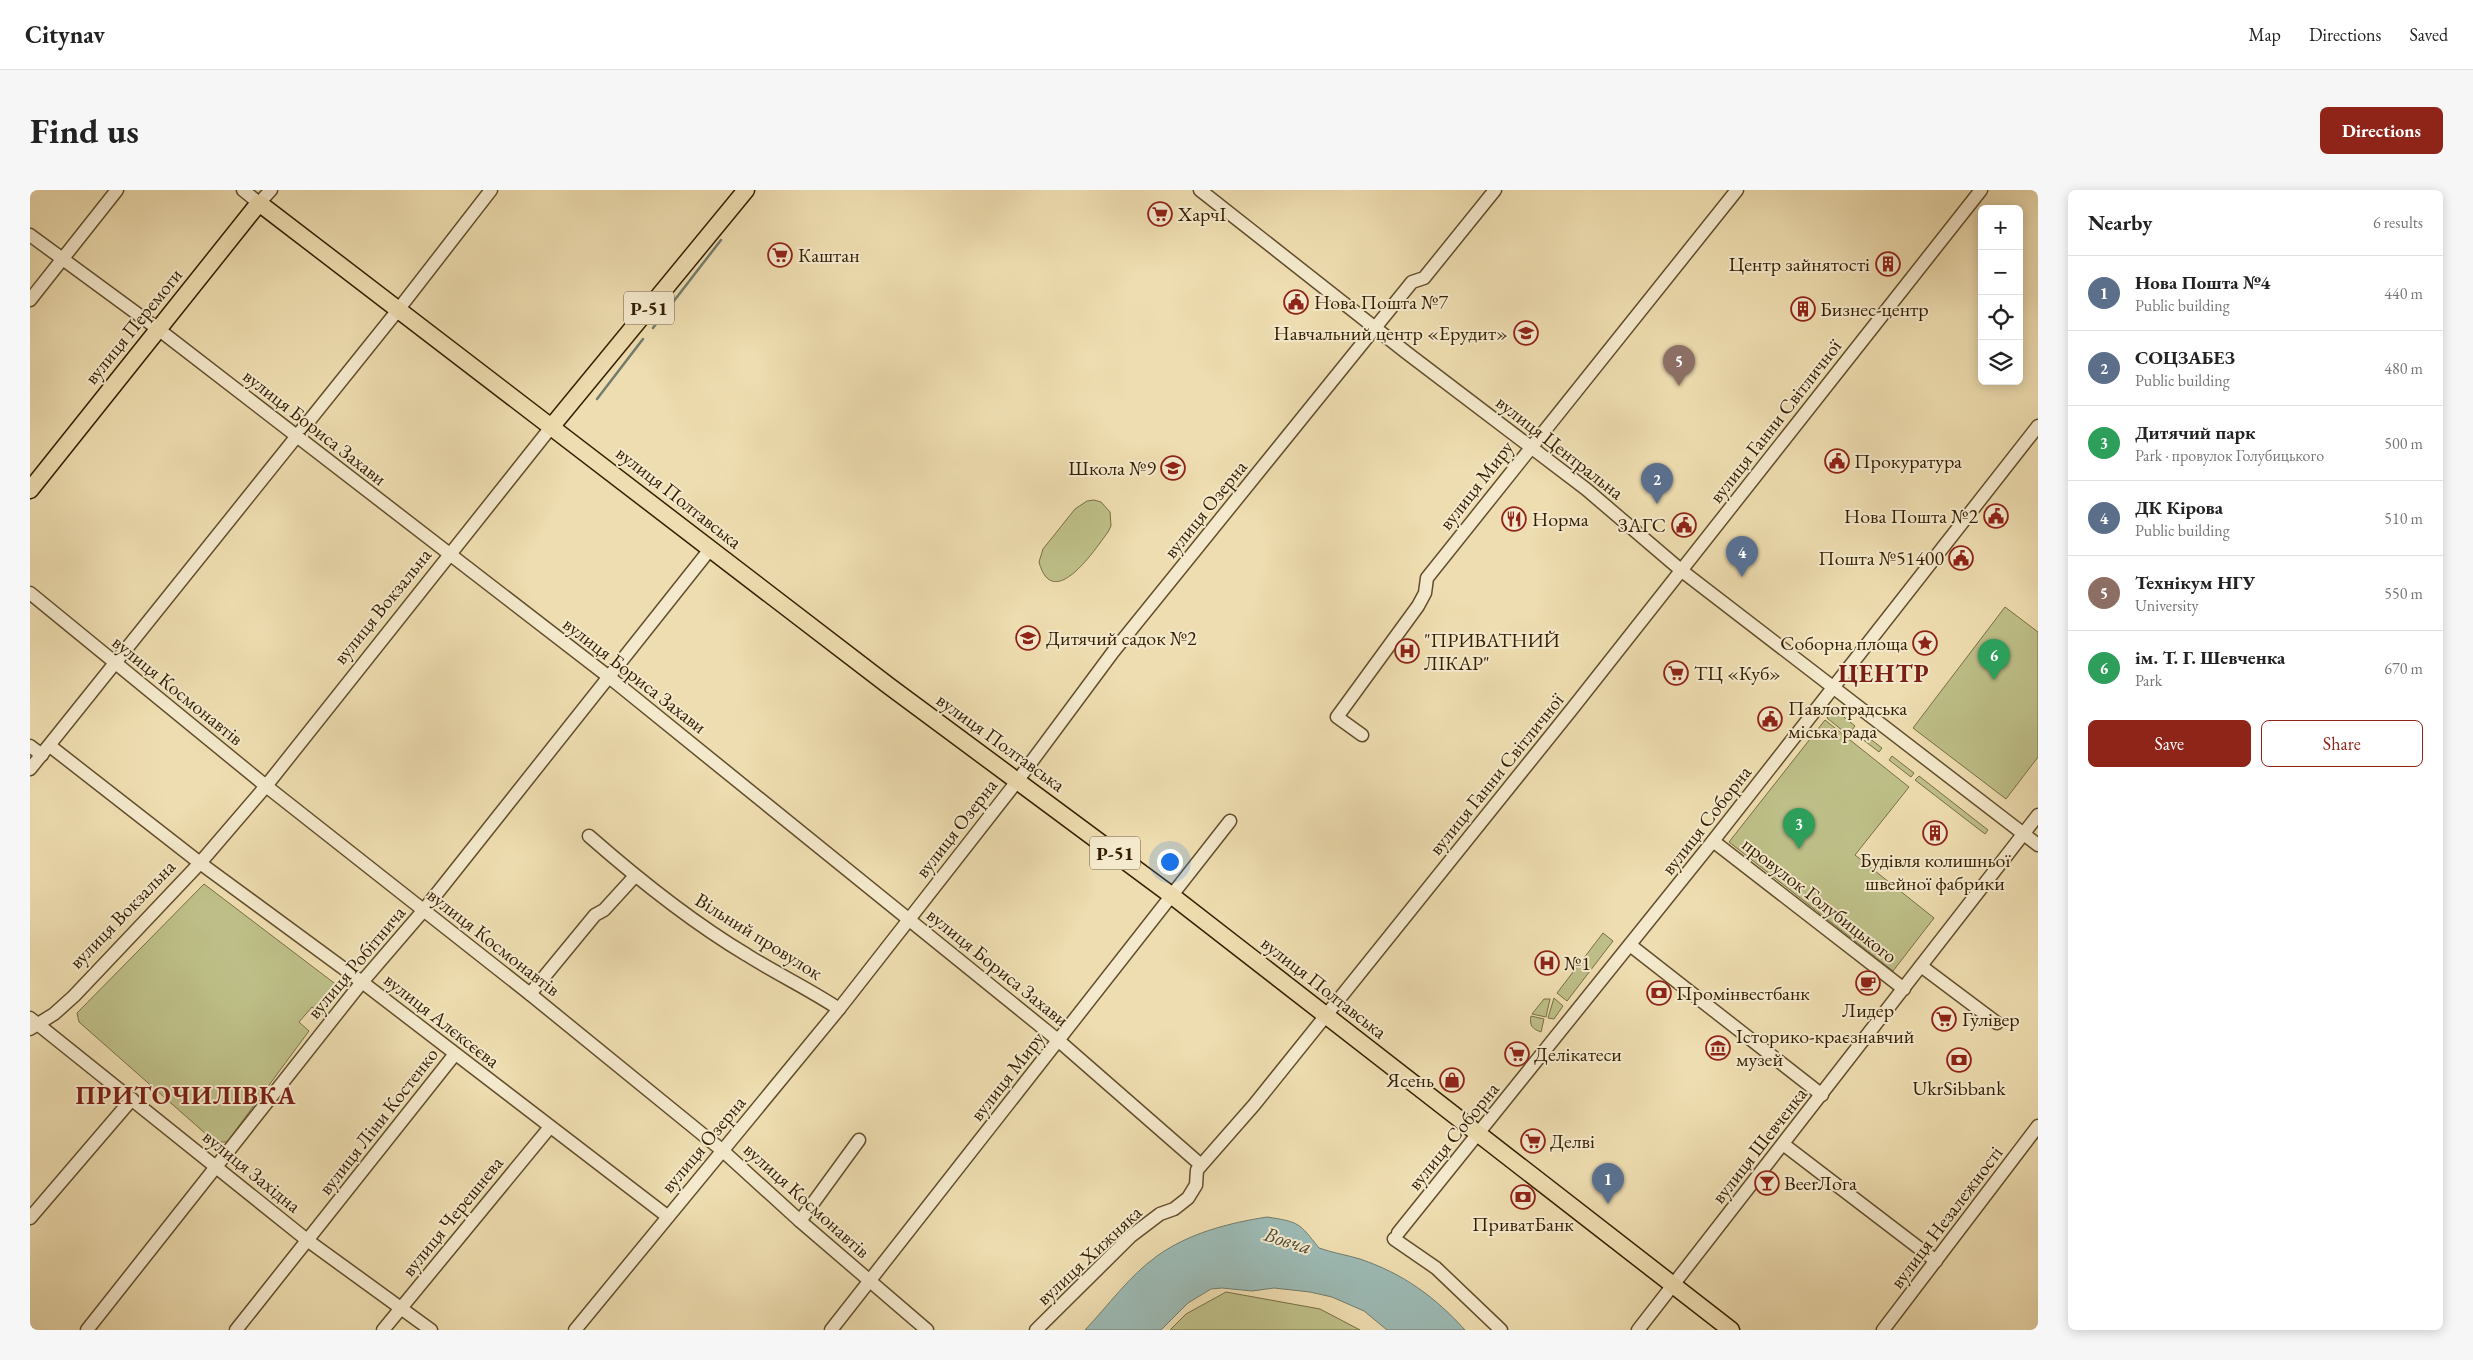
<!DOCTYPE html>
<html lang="en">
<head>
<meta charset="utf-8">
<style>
	:root { --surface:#fff; --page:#f6f6f6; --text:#222; --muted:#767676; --line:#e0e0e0; --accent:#8f2418 }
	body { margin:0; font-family:"EB Garamond",serif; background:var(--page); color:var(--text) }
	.controls { position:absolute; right:15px; top:15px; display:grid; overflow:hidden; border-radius:8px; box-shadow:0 2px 12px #0003 }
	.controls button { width:45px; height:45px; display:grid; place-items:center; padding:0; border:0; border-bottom:1px solid var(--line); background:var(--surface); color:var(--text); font:25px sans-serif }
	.you { position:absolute; left:1139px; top:671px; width:18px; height:18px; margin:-12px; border:4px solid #fff; border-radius:50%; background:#1a73e8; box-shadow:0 0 0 8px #1a73e833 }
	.badge { display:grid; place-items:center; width:32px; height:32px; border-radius:50%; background:var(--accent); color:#fff; font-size:16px; font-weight:700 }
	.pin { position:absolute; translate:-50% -41px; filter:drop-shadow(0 1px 2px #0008) }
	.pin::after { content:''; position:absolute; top:26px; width:18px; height:15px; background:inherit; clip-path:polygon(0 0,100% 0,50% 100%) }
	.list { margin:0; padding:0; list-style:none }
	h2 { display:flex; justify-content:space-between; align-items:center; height:65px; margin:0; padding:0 20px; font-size:21px }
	h2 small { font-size:16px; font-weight:400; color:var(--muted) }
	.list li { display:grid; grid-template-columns:32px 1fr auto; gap:15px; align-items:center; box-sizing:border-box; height:75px; padding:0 20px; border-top:1px solid var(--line) }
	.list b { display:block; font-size:19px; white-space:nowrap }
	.list p { margin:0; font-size:16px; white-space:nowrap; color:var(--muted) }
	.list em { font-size:16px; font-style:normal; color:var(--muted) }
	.actions { display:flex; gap:10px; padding:15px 20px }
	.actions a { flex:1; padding:11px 0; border:1px solid var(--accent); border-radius:8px; text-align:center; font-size:18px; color:var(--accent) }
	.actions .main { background:var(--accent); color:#fff }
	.icon { flex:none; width:28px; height:28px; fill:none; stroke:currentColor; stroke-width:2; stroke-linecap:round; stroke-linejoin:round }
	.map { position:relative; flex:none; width:2008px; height:1140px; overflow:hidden; border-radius:8px }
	header { display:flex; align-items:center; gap:30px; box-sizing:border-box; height:70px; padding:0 25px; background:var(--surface); border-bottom:1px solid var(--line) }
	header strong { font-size:24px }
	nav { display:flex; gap:28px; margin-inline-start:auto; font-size:18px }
	.intro { display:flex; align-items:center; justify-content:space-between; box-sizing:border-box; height:120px; padding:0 30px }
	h1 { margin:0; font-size:35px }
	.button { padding:12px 22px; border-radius:8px; background:var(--accent); color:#fff; font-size:18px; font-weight:700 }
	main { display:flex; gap:30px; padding:0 30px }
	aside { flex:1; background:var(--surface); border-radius:8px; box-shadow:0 2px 12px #0003 }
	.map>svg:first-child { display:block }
</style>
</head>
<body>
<header>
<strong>Citynav</strong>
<nav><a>Map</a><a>Directions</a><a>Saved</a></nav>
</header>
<div class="intro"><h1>Find us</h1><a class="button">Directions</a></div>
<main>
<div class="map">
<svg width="2008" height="1140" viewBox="0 0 2008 1140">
	<rect width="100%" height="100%" fill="#eeddb0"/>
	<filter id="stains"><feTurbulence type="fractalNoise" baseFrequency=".004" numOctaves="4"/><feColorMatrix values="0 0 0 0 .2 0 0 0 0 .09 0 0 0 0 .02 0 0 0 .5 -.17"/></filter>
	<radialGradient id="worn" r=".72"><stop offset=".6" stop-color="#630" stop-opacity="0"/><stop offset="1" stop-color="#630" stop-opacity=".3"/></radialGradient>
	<g fill="#bebf88" stroke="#796e44">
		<path d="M1064,310L1071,312L1080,322L1081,336L1078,342C1066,358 1023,424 1009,372L1013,359L1045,319L1057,311Z"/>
		<polygon points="1975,417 2008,442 2008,567 1976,609 1883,538"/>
		<polygon points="1804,519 1825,536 1818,545 1797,528"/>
		<polygon points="1795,530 1879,597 1825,665 1904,728 1863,781 1699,652"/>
		<polygon points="1830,541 1852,558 1849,562 1827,545"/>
		<polygon points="1862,566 1884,583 1881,587 1859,570"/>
		<polygon points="1889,586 1958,640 1955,644 1885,590"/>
		<polygon points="174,694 312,799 292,825 282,817 269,832 279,841 197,952 185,952 49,832 47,823"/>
		<polygon points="1573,743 1583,751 1537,811 1527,803"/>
		<polygon points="1524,808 1533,816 1524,829 1518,828"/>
		<polygon points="1514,809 1520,809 1516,827 1502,824"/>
		<path d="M1501,826L1514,829L1511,842C1503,839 1499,836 1501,826Z"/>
		<polygon points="1196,1102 1290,1119 1330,1140 1140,1140 1156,1124"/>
	</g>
	<path fill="#9cbab4" stroke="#727c6c" d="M1237,1027C1270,1032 1269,1033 1289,1058C1303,1063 1317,1065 1330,1069C1374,1084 1405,1107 1435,1140H1357L1334,1121L1302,1107L1280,1102L1244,1098L1222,1101L1192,1098L1181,1099L1158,1113L1131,1140H1055C1078,1116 1099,1086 1127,1066C1159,1043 1199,1033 1237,1027Z"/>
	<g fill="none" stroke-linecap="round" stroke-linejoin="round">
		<g stroke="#727c6c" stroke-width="2.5">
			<polyline points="623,138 691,50"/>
			<polyline points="567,209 613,149"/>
		</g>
		<g stroke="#624e2c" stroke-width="15">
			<g id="minor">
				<polyline points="213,0 229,13 241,0"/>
				<polyline points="1170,0 1377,163 1556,299 1652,381 2008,655"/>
				<polyline points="0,45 128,139 579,487 1029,851 1171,975"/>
				<polyline points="0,110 87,0"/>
				<polyline points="0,403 236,596 500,804 693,961 770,1031 897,1140"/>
				<polyline points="1332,545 1307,527 1388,416 1395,403 1397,388 1707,0"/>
				<polyline points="0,556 12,565"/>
				<polyline points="20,556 170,673 332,792 637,1026"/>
				<polyline points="0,579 368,120 461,0"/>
				<path d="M559,646C608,689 660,731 717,765C747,784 779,799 809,819"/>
				<polyline points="1683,651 1874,799"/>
				<polyline points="1600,755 1792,905"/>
				<polyline points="1891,776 1967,833"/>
				<polyline points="500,804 565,725 574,720 605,686"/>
				<polyline points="0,828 277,1050 401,1140"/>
				<polyline points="0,839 24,824 44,806 170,673 236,596 522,236"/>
				<polyline points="1753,954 1906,1071"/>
				<polyline points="0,1028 102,909"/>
				<polyline points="770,1031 829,950"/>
				<polyline points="1368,1043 1683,651 2008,236"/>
				<polyline points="1364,1049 1406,1078 1471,1140"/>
				<polyline points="57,1140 332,792 393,721 681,358"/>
				<polyline points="206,1140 425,864"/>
				<polyline points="353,1140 520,937"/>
				<polyline points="545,1140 809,819 988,590 1083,462 1382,92 1394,88 1465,0"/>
				<polyline points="801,1140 1200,631"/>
				<polyline points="1006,1140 1101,1046 1130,1024 1144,1019 1158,1008 1166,995 1167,980 1224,915 1542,519 1951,0"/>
				<polyline points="1608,1140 2008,625"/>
				<polyline points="1853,1140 2008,936"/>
			</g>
		</g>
		<g stroke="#341e00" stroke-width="19">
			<g id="major">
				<polyline points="522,236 716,0"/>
				<polyline points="0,300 229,13 859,496 1141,705 1701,1140"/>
			</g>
		</g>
		<use href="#minor" stroke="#f4e9cc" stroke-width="12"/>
		<use href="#major" stroke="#eeddb0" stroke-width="16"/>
	</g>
	<defs>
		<g id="supermarket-ring" transform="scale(1.25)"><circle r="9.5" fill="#f4e9cc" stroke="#8f2418" stroke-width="1.5"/><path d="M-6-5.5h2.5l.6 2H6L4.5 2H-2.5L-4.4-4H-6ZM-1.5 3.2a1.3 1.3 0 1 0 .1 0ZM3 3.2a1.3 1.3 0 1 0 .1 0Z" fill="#8f2418"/></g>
		<g id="building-ring" transform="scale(1.25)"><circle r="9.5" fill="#f4e9cc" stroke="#8f2418" stroke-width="1.5"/><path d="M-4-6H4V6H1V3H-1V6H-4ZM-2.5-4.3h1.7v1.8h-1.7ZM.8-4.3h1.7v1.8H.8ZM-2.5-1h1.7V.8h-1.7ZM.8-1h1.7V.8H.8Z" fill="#8f2418"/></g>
		<g id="civic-ring" transform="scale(1.25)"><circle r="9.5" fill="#f4e9cc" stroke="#8f2418" stroke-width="1.5"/><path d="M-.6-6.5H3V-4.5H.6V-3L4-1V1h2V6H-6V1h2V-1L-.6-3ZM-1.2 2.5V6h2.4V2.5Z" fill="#8f2418"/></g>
		<g id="school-ring" transform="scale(1.25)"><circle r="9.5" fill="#f4e9cc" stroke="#8f2418" stroke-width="1.5"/><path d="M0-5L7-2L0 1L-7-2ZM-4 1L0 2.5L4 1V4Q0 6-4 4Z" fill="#8f2418"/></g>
		<g id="restaurant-ring" transform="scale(1.25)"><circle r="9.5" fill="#f4e9cc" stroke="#8f2418" stroke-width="1.5"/><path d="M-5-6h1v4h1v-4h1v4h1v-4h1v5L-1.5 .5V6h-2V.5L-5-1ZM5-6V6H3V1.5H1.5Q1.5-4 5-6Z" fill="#8f2418"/></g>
		<g id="sight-ring" transform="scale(1.25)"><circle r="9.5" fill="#f4e9cc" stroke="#8f2418" stroke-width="1.5"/><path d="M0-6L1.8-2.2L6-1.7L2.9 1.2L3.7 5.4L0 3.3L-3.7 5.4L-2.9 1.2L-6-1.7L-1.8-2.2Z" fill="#8f2418"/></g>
		<g id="hospital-ring" transform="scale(1.25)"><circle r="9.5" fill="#f4e9cc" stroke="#8f2418" stroke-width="1.5"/><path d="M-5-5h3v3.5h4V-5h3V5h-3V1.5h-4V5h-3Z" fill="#8f2418"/></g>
		<g id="cafe-ring" transform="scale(1.25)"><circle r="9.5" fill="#f4e9cc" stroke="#8f2418" stroke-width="1.5"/><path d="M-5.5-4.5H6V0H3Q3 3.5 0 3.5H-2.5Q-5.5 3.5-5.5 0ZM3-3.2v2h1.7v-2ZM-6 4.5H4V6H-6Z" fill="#8f2418"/></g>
		<g id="bank-ring" transform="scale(1.25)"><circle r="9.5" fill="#f4e9cc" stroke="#8f2418" stroke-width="1.5"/><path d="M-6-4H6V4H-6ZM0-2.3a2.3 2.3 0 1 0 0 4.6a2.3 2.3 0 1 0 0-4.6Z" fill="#8f2418"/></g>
		<g id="museum-ring" transform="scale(1.25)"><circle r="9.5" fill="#f4e9cc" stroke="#8f2418" stroke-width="1.5"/><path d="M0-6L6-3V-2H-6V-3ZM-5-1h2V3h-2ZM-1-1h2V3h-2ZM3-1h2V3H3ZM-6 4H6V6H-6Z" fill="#8f2418"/></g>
		<g id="shop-ring" transform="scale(1.25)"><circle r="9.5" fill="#f4e9cc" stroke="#8f2418" stroke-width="1.5"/><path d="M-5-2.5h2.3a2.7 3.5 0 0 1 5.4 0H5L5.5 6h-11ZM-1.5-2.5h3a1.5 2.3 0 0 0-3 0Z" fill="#8f2418"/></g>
		<g id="bar-ring" transform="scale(1.25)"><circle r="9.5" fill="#f4e9cc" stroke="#8f2418" stroke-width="1.5"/><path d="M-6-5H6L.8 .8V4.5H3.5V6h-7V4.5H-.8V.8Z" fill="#8f2418"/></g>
	</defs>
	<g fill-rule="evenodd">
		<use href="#supermarket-ring" x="1130" y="24"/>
		<use href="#supermarket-ring" x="750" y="65"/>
		<use href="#building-ring" x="1858" y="74"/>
		<use href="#civic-ring" x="1266" y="112"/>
		<use href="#building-ring" x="1773" y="119"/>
		<use href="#school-ring" x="1496" y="143"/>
		<use href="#civic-ring" x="1807" y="271"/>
		<use href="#school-ring" x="1143" y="278"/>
		<use href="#civic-ring" x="1966" y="326"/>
		<use href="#restaurant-ring" x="1484" y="329"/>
		<use href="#civic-ring" x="1654" y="335"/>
		<use href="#civic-ring" x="1931" y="368"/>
		<use href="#school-ring" x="998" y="448"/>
		<use href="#sight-ring" x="1895" y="453"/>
		<use href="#hospital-ring" x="1377" y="461"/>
		<use href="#supermarket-ring" x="1646" y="483"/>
		<use href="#civic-ring" x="1740" y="529"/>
		<use href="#building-ring" x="1905" y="643"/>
		<use href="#hospital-ring" x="1517" y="773"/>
		<use href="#cafe-ring" x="1838" y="793"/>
		<use href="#bank-ring" x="1629" y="803"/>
		<use href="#supermarket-ring" x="1914" y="829"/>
		<use href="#museum-ring" x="1688" y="858"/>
		<use href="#supermarket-ring" x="1487" y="864"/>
		<use href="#bank-ring" x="1929" y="870"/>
		<use href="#shop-ring" x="1422" y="890"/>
		<use href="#supermarket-ring" x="1503" y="951"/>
		<use href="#bar-ring" x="1737" y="993"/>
		<use href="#bank-ring" x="1493" y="1007"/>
	</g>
	<g text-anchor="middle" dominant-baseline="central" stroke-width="4" stroke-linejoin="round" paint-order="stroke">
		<g fill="#f4e9cc" stroke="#6e5b3d" stroke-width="1">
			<rect x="594" y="101.5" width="50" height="33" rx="4"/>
			<rect x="1060" y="646.5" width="50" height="33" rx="4"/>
		</g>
		<g font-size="19" font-weight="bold" fill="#341e00">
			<text x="619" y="118">Р-51</text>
			<text x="1085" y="663">Р-51</text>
		</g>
		<g font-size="20" fill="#341e00" stroke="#f4e9cc" text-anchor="start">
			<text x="1148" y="24">ХарчI</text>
			<text x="768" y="65">Каштан</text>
			<text x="1840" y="74" text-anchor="end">Центр зайнятості</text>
			<text x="1284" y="112">Нова Пошта №7</text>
			<text x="1790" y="119">Бизнес-центр</text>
			<text x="1478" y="143" text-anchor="end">Навчальний центр «Ерудит»</text>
			<text x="1824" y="271">Прокуратура</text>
			<text x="1126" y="278" text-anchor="end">Школа №9</text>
			<text x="1948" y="326" text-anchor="end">Нова Пошта №2</text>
			<text x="1502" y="329">Норма</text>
			<text x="1636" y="335" text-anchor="end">ЗАГС</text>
			<text x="1914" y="368" text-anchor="end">Пошта №51400</text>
			<text x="1016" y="448">Дитячий садок №2</text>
			<text x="1394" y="450">"ПРИВАТНИЙ<tspan x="1394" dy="23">ЛІКАР"</tspan></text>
			<text x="1878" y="453" text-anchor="end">Соборна площа</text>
			<text x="1664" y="483">ТЦ «Куб»</text>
			<text x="1758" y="518">Павлоградська<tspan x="1758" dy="23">міська рада</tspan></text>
			<text x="1905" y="670" text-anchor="middle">Будівля колишньої<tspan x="1905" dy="23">швейної фабрики</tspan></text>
			<text x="1534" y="773">№1</text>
			<text x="1646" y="803">Промінвестбанк</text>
			<text x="1838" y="820" text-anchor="middle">Лидер</text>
			<text x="1932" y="829">Гулівер</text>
			<text x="1706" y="846">Історико-краєзнавчий<tspan x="1706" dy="23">музей</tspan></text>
			<text x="1504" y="864">Делiкатеси</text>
			<text x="1404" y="890" text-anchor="end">Ясень</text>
			<text x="1929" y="898" text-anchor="middle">UkrSibbank</text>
			<text x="1520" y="951">Делві</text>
			<text x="1754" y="993">BeerЛога</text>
			<text x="1493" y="1034" text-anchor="middle">ПриватБанк</text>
		</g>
		<g font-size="20" fill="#341e00" stroke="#f4e9cc">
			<text transform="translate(103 136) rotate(-51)">вулиця Перемоги</text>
			<text transform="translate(1745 231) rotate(-52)">вулиця Ганни Світличної</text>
			<text transform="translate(285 237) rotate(38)">вулиця Бориса Захави</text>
			<text transform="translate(1530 257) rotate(38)">вулиця Центральна</text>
			<text transform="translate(1446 295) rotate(-52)">вулиця Миру</text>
			<text transform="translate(649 307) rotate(38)">вулиця Полтавська</text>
			<text transform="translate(1175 319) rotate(-51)">вулиця Озерна</text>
			<text transform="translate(352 416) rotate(-51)">вулиця Вокзальна</text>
			<text transform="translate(605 485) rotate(38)">вулиця Бориса Захави</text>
			<text transform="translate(148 500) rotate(39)">вулиця Космонавтів</text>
			<text transform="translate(971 552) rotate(36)">вулиця Полтавська</text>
			<text transform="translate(1466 584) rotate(-51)">вулиця Ганни Світличної</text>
			<text transform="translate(1676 630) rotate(-52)">вулиця Соборна</text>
			<text transform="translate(926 638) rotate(-52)">вулиця Озерна</text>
			<text transform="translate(1790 710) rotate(38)">провулок Голубицького</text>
			<text transform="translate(92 724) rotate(-46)">вулиця Вокзальна</text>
			<text transform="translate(729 746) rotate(32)">Вільний провулок</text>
			<text transform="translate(464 752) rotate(38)">вулиця Космонавтів</text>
			<text transform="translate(326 772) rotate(-50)">вулиця Робітнича</text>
			<text transform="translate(968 777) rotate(39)">вулиця Бориса Захави</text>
			<text transform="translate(1294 797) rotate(38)">вулиця Полтавська</text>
			<text transform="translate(412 830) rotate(38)">вулиця Алєксєєва</text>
			<text transform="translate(977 886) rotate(-52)">вулиця Миру</text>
			<text transform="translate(348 931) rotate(-52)">вулиця Ліни Костенко</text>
			<text transform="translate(1423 946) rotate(-51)">вулиця Соборна</text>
			<text transform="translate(673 954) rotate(-50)">вулиця Озерна</text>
			<text transform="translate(1729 955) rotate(-52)">вулиця Шевченка</text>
			<text transform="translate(222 981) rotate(39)">вулиця Західна</text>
			<text transform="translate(777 1010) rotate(42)">вулиця Космонавтів</text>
			<text transform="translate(422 1026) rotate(-51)">вулиця Черешнева</text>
			<text transform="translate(1916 1027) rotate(-53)">вулиця Незалежності</text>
			<text transform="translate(1059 1065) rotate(-43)">вулиця Хижняка</text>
		</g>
		<g font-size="21" font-style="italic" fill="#534d36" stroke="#f4e9cc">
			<text transform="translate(1258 1050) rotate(17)">Вовча</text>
		</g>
		<g font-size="25" font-weight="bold" letter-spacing="1" fill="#7a1f14" stroke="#f4e9cc">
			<text x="1854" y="483">ЦЕНТР</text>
			<text x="156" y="905">ПРИТОЧИЛІВКА</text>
		</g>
	</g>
	<rect width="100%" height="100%" filter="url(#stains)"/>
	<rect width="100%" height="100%" fill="url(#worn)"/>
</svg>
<div class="controls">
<button>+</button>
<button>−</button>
<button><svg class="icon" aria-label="locate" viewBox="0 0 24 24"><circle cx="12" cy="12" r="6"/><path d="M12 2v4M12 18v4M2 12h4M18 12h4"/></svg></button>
<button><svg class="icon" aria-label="layers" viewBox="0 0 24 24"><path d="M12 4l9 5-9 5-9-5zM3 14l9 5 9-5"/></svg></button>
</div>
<div class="you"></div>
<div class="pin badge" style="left:1578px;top:1014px;background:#5c6f8a">1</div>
<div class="pin badge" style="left:1627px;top:314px;background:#5c6f8a">2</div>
<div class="pin badge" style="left:1769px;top:659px;background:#2e9e5b">3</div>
<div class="pin badge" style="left:1712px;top:387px;background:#5c6f8a">4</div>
<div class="pin badge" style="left:1649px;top:196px;background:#8d6e63">5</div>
<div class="pin badge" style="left:1964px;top:490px;background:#2e9e5b">6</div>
</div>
<aside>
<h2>Nearby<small>6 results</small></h2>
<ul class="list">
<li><span class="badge" style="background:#5c6f8a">1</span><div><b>Нова Пошта №4</b><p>Public building</p></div><em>440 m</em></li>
<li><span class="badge" style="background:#5c6f8a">2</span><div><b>СОЦЗАБЕЗ</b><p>Public building</p></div><em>480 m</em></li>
<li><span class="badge" style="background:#2e9e5b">3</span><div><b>Дитячий парк</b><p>Park · провулок Голубицького</p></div><em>500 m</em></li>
<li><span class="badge" style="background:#5c6f8a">4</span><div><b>ДК Кірова</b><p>Public building</p></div><em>510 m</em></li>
<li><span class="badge" style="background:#8d6e63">5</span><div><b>Технікум НГУ</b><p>University</p></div><em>550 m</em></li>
<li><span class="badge" style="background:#2e9e5b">6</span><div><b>ім. Т. Г. Шевченка</b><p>Park</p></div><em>670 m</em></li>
</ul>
<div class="actions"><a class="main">Save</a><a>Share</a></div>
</aside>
</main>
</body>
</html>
